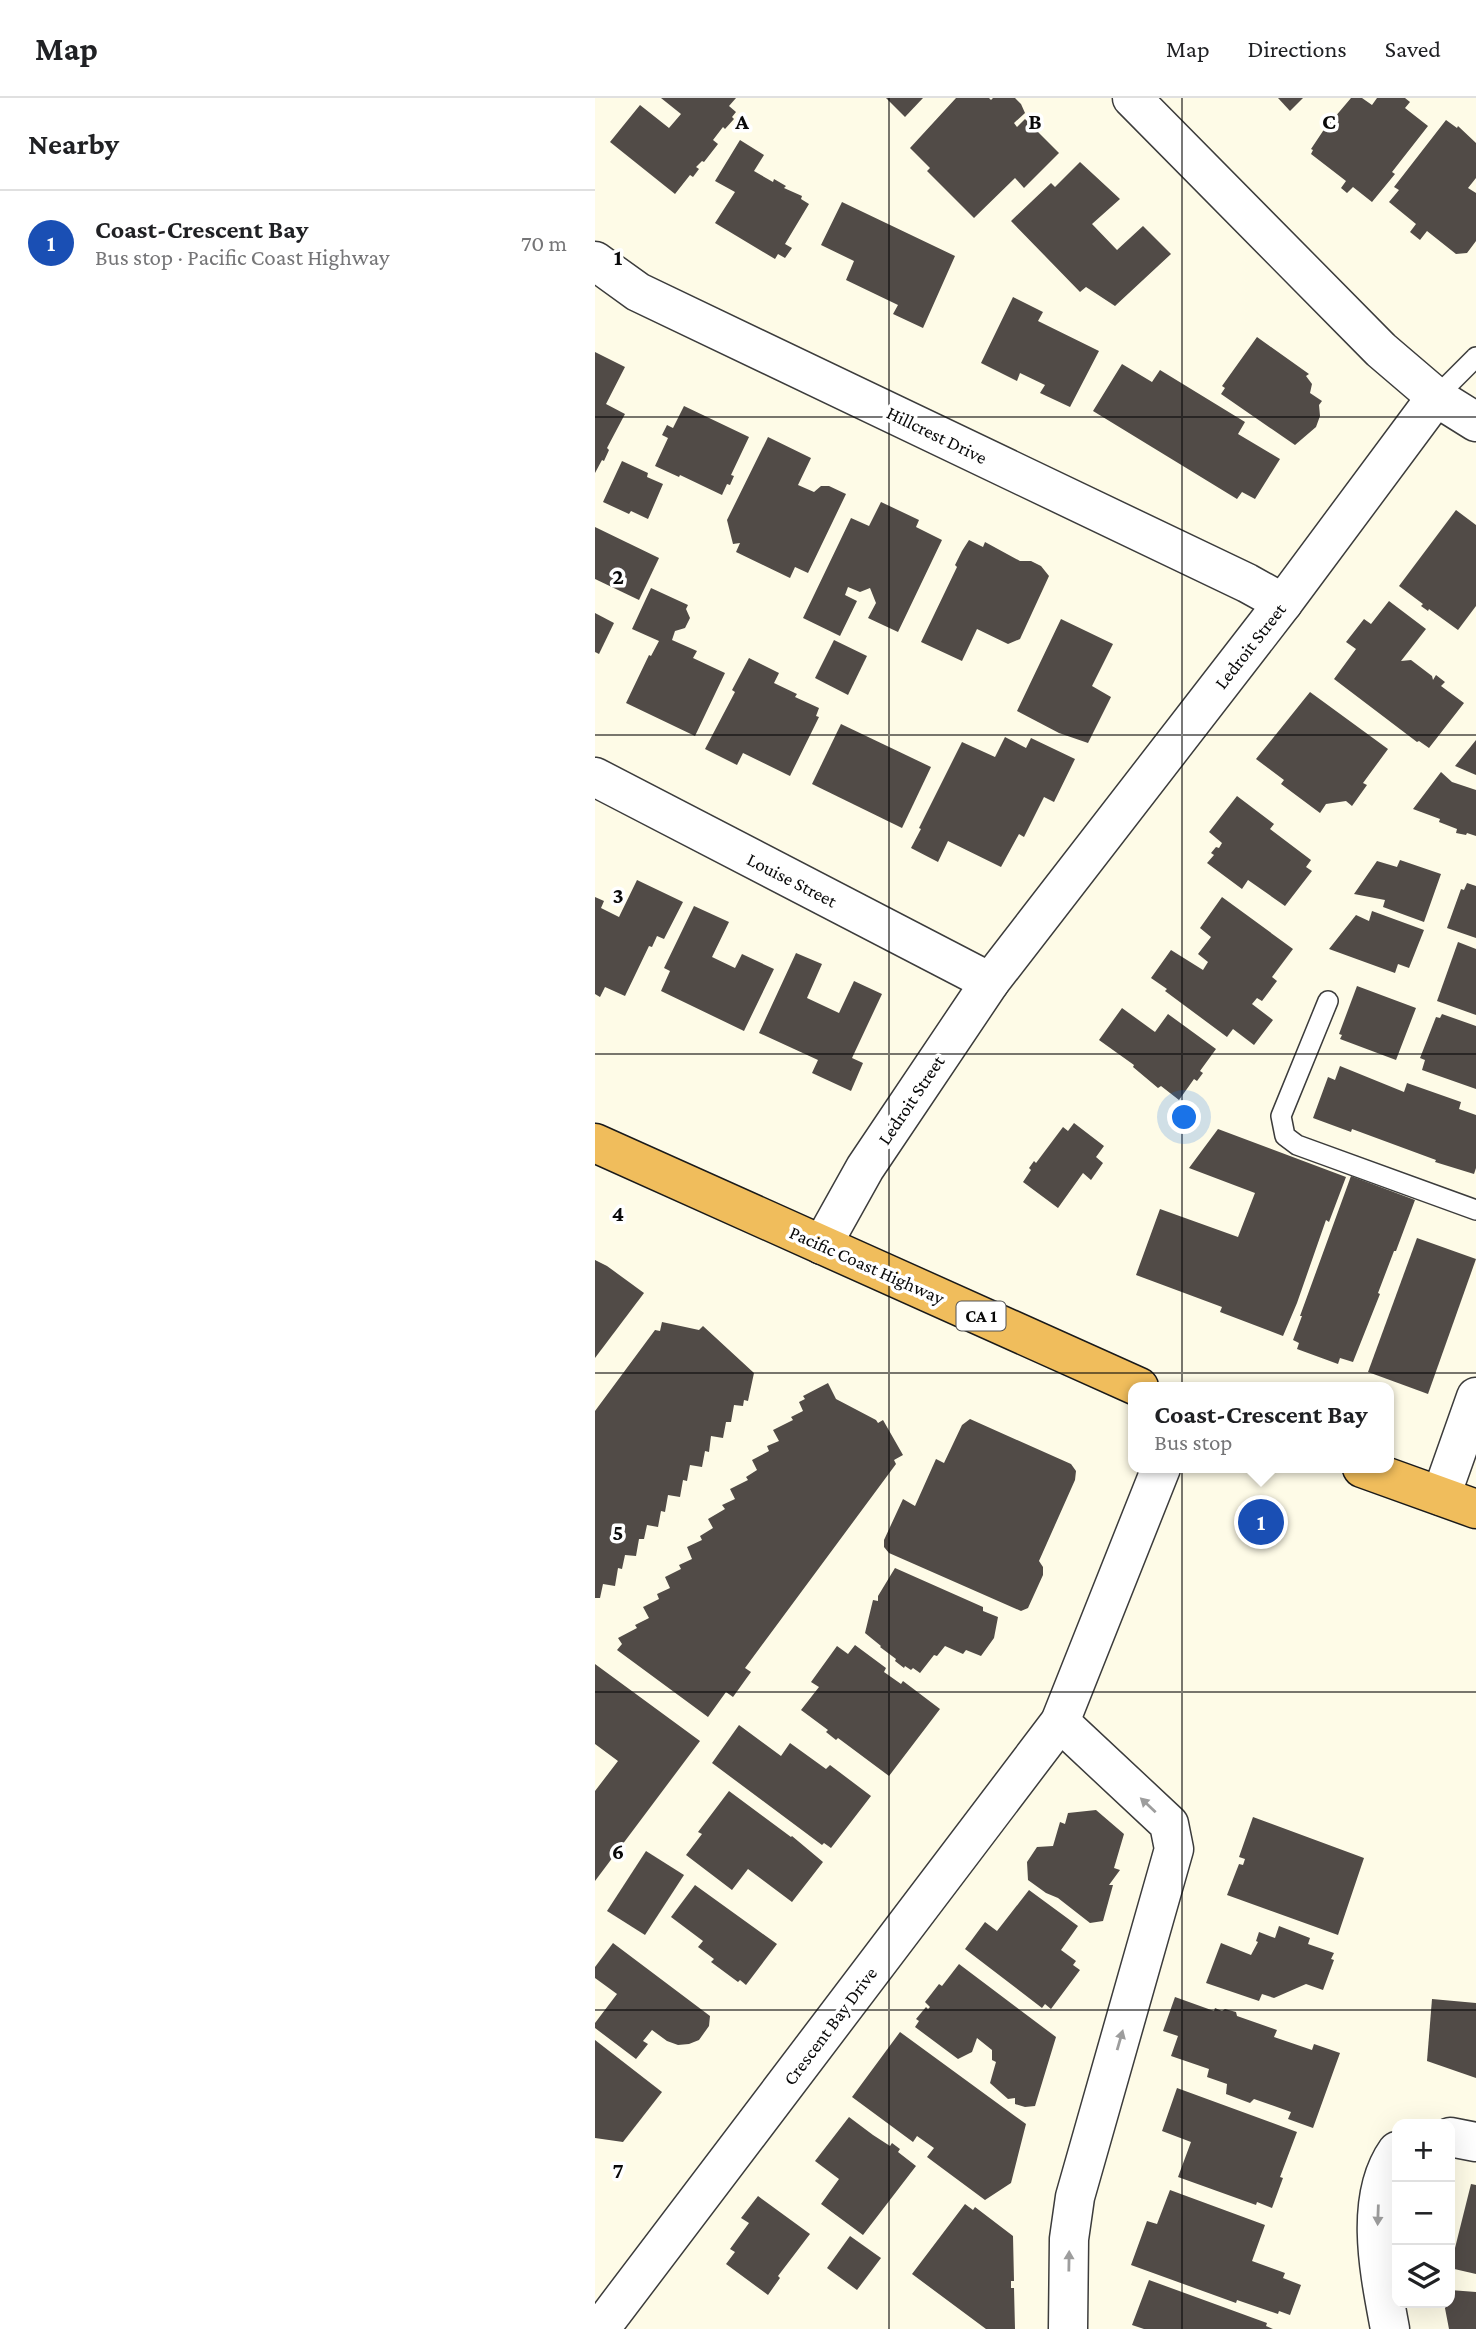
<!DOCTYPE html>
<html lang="en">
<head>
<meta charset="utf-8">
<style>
	:root { --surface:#fff; --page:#f2f2f2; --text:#202124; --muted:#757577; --line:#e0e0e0; --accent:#ea580c }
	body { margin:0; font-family:"Crimson Pro",serif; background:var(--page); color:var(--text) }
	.controls { position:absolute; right:21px; bottom:21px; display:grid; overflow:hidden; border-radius:14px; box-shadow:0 7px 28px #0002 }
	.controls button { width:63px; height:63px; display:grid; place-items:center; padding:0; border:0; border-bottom:2px solid var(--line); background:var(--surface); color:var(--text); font:35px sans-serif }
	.you { position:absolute; left:590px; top:1020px; width:24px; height:24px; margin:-18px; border:5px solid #fff; border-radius:50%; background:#1a73e8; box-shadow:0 0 0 10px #1a73e833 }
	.badge { display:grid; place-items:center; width:46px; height:46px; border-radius:50%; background:var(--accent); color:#fff; font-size:23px; font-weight:700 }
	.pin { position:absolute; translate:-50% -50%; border:4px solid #fff; box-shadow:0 2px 7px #0006 }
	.popup { position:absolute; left:533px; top:1284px; width:266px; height:91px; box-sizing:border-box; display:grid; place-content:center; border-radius:14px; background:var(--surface); filter:drop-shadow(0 2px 5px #0005); font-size:23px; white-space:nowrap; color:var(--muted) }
	.popup b { font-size:26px; color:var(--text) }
	.popup::after { content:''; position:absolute; left:50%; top:100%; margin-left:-14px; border:14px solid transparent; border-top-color:var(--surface) }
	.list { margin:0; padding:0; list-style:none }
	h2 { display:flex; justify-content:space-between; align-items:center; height:91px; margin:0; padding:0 28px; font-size:30px }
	h2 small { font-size:23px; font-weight:400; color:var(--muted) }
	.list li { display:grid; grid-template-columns:46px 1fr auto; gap:21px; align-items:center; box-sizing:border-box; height:105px; padding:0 28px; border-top:2px solid var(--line) }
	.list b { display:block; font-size:26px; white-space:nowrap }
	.list p { margin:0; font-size:23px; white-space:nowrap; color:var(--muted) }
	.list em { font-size:23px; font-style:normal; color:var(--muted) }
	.icon { flex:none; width:38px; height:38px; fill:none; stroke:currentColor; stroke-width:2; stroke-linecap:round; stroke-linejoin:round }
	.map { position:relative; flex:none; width:881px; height:2231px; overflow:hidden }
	header { display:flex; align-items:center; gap:42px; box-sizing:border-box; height:98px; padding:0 35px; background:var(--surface); border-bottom:2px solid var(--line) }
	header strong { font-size:33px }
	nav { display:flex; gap:38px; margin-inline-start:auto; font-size:24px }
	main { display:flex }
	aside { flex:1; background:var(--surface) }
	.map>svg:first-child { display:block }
</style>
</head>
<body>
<header>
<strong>Map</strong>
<nav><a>Map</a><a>Directions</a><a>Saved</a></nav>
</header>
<main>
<aside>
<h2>Nearby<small></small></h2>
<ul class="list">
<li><span class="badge" style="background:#1a4fb4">1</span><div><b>Coast-Crescent Bay</b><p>Bus stop · Pacific Coast Highway</p></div><em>70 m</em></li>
</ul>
</aside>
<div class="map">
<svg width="881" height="2231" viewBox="0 0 881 2231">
	<rect width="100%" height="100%" fill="#fefbe7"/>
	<g fill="#514b47">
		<polygon points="66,0 141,0 134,8 141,14 137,19 139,21 130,31 128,29 118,42 123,46 109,64 107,63 101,69 104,71 98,79 95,77 80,96 15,44 45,7 74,30 86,16"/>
		<polygon points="291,0 328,0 310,19"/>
		<polygon points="361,0 394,0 396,2 398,0 420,0 426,6 430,15 419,25 422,29 430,21 464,55 429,90 420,80 379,120 332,73 335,70 315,50"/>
		<polygon points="683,0 708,0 695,13"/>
		<polygon points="756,0 767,0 777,7 782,0 810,0 815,4 810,10 833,28 797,74 800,76 777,104 758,89 752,95 746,90 751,83 716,56 718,52 716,51 728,33"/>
		<polygon points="851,22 862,30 863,28 881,45 881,80 873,90 881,95 881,143 872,155 861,156 832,133 825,142 815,134 821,126 794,104 804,92 799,89"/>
		<polygon points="145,42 169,57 159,73 178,84 179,81 191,88 189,90 207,98 206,101 214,106 190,146 197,150 190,160 183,156 180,161 120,125 140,94 120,83"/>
		<polygon points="485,64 525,101 497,126 522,152 548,128 576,156 520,208 491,189 485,194 416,123 456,85 460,89"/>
		<polygon points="247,104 360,158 328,230 298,216 303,207 251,182 259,163 226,147"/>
		<polygon points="418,199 448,214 443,223 504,253 475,309 445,295 450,287 425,275 422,283 386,265"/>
		<polygon points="662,239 714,276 711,278 717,286 715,295 727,303 724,307 725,318 721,329 700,347 626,296 630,290 627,288"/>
		<polygon points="0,254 30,269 11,306 30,316 12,350 14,352 9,363 7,362 0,375"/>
		<polygon points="527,266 557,284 565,272 650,324 643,336 685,361 660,401 647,394 642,401 498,313"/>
		<polygon points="89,308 154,339 136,377 139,378 135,387 132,386 127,397 85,377 84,379 60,368 73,340 67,337 72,327 78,330"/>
		<polygon points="173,339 216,360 203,387 219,394 226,388 234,388 251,396 213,475 200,469 195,480 141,454 145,445 138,446 132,422"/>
		<polygon points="27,363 53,375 52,379 68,386 53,421 36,413 34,416 8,404"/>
		<polygon points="286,404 324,422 321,429 347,442 303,534 273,520 281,505 275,490 265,494 253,489 250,497 262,503 245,538 208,520 256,420 274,428"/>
		<polygon points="861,412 881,427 881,508 863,532 834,511 833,513 826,508 828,506 804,488"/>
		<polygon points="0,429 64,460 44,502 0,481"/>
		<polygon points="374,442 388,449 390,444 425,463 436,463 446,468 454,478 425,541 413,546 382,531 367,563 326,544 362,469 360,467 367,453"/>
		<polygon points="56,490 93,507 91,511 95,520 90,530 80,533 77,542 102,553 98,560 130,575 100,638 31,605 54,557 56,558 64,543 37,531"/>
		<polygon points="794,503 831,531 806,563 816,562 837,578 838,582 841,577 850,584 846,588 869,605 834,650 824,643 822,644 739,581 761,551 751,544 769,521 776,526"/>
		<polygon points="0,515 19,525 4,556 0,554"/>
		<polygon points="466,521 518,546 497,588 516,599 493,645 464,635 422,613"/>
		<polygon points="239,542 272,558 253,597 220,580"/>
		<polygon points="154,560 184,575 179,585 202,596 200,599 224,610 221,618 224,619 195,678 148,655 142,667 110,651 140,594 137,592"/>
		<polygon points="715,594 793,651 768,685 772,687 757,708 751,703 731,706 725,715 686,686 689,682 661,661"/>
		<polygon points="246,626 336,669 307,730 217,686"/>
		<polygon points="410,639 431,650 436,640 480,661 459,704 449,699 429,739 424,736 406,769 353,743 343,764 316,750 326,731 324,730 367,644 400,659"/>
		<polygon points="881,642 881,677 860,668"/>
		<polygon points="846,674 857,684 881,692 881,738 872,735 871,737 861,735 862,731 844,724 845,721 818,711"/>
		<polygon points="642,698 679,726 675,731 716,762 711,769 717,773 690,808 653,782 647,791 612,765 619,757 616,755 621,749 624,750 627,745 614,734"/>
		<polygon points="805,762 846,776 829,824 788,809 790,802 759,796 782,763 802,769"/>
		<polygon points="42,782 88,804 69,841 62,838 57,849 54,848 30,898 10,889 5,899 0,896 0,799 9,803 6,810 24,819"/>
		<polygon points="872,785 881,788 881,840 852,830 866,791 869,792"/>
		<polygon points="627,799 698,851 677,879 682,883 667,903 662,900 657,906 678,922 659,947 638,931 632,939 570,893 572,891 556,880 576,852 608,872 613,864 603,856 616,839 605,830"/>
		<polygon points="99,808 134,824 117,859 140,870 147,856 179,871 149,933 66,893 75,873 69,870"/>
		<polygon points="777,813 829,832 814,870 803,866 800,875 734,851 761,817 774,823"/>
		<polygon points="863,844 881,851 881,917 842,903"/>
		<polygon points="201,855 227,866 212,900 244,915 259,883 287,896 257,960 268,965 256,993 217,975 223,962 164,935"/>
		<polygon points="762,888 821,910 801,962 745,941 747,937 744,936"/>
		<polygon points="527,910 560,934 573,916 621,951 605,973 608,975 602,983 599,981 584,1002 566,988 563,990 538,969 539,967 504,942"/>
		<polygon points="847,916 881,928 881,991 827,972 830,962 825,960 841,919 845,920"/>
		<polygon points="745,968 809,994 812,985 866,1004 864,1011 881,1017 881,1070 879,1076 840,1064 841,1062 757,1031 756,1034 718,1020 733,979 740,982"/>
		<polygon points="479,1025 509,1048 501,1059 508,1065 496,1082 488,1075 463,1110 428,1084 436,1072 434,1070 439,1063 441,1065 468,1029 473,1033"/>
		<polygon points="623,1031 751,1079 734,1124 731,1122 702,1205 688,1238 625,1214 627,1209 541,1177 565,1111 643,1139 660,1095 594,1070"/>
		<polygon points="756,1078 820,1102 801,1153 799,1153 783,1195 785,1196 758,1264 745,1260 743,1266 702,1251 704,1245 698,1242 707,1218 705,1218"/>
		<polygon points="822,1140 881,1161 833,1296 773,1274"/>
		<polygon points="0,1162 12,1168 49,1195 0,1260"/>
		<polygon points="67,1224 104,1232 108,1228 159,1275 153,1303 149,1302 148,1308 139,1307 136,1324 131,1324 128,1340 116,1338 114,1354 110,1353 107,1369 95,1367 92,1383 88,1382 85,1399 73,1397 70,1414 66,1413 63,1429 52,1427 49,1441 44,1441 41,1458 30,1457 27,1471 23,1470 20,1488 8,1486 5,1500 0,1500 0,1313 60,1232 65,1233"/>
		<polygon points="233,1285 241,1301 281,1322 283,1325 288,1322 308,1357 299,1362 301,1366 150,1570 156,1574 138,1599 131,1594 113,1619 22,1552 27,1546 23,1540 42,1530 40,1527 54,1520 48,1509 64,1501 62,1496 75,1490 70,1479 86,1471 84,1467 97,1461 92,1449 107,1442 105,1438 118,1430 113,1421 130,1411 127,1407 140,1401 135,1391 153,1382 151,1379 162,1372 157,1362 174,1353 172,1348 184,1343 178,1332 198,1322 196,1319 208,1313 204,1304 210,1301 208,1298"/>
		<polygon points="375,1321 476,1366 481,1373 480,1382 444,1463 448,1469 448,1477 433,1510 426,1513 294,1455 289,1449 289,1442 308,1401 320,1408 341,1361 349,1365 367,1327"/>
		<polygon points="300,1470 388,1509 388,1513 403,1519 399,1540 386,1558 371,1552 368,1556 350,1548 342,1558 339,1557 325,1575 318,1570 316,1572 310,1568 309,1570 300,1563 301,1561 285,1549 286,1548 270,1535 278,1502 283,1503 283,1498"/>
		<polygon points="260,1547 291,1570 289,1574 306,1586 308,1583 345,1611 294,1678 243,1640 241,1642 231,1634 233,1632 206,1612 224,1589 216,1584 242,1548 253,1556"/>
		<polygon points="0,1566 105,1643 0,1783 0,1693 23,1663 0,1646"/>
		<polygon points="144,1627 186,1658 195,1645 231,1671 235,1667 276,1698 236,1750 229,1745 227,1747 117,1665"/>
		<polygon points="134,1693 196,1739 197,1738 228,1764 197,1804 153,1771 137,1792 91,1757 107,1736 103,1734"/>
		<polygon points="501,1712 529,1736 519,1770 525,1772 514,1787 518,1787 508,1823 495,1825 463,1800 451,1795 433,1782 432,1764 442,1749 458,1748 465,1724 470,1726 473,1715"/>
		<polygon points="658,1719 769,1760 743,1837 632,1797 644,1766 648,1767 650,1761 644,1759"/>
		<polygon points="51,1753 89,1777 50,1837 12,1813"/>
		<polygon points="100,1787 182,1846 151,1887 145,1882 143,1884 116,1864 119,1861 103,1849 108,1843 76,1819"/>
		<polygon points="434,1792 483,1828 466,1852 481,1863 478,1867 485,1872 456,1911 450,1906 447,1910 370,1851 390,1824 402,1833"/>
		<polygon points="684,1828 715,1840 713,1846 739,1855 736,1861 739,1862 728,1892 711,1886 679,1900 667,1896 664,1903 611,1885 626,1845 656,1857 663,1844 661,1843 664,1834 680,1840"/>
		<polygon points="18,1845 115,1918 114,1928 104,1942 94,1946 83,1947 72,1943 57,1932 48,1943 53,1946 41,1961 0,1930 0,1925 22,1896 0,1880 0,1869"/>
		<polygon points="364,1866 461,1939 440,2008 430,2009 420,2006 420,2000 413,2001 395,1985 401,1964 397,1962 397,1952 382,1940 377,1954 363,1961 320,1929 324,1923 321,1921 331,1909 333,1911 335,1909 330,1904 344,1886 347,1888"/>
		<polygon points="580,1899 619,1913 620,1910 627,1913 630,1911 641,1914 642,1918 682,1932 679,1939 717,1952 719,1946 745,1955 718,2030 693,2021 696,2014 659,2001 655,2005 631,1996 632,1986 612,1979 614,1971 576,1958 583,1938 568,1933"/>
		<polygon points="837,1901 881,1905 881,1980 832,1963"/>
		<polygon points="305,1934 431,2026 416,2085 390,2102 332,2059 339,2050 322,2038 318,2044 257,1999"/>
		<polygon points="0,1942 67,1994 28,2044 0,2040"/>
		<polygon points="582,1990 702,2034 685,2079 688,2080 677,2110 662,2104 661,2107 583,2079 596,2044 567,2033"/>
		<polygon points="254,2019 278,2037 295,2048 297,2045 305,2051 303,2054 321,2068 268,2137 226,2106 244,2081 220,2063"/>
		<polygon points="876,2086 881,2087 881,2176 855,2170"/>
		<polygon points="575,2092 670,2127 657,2163 690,2175 688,2180 706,2187 695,2217 684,2213 683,2216 642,2202 641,2205 536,2167 552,2123 562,2126"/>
		<polygon points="163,2098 215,2136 183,2178 185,2180 173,2197 131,2166 140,2154 135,2151 154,2125 146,2120"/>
		<polygon points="370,2106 378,2112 380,2109 418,2138 419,2183 416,2183 416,2190 419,2190 420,2231 391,2231 317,2176"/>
		<polygon points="255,2138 286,2160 262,2192 232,2170"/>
		<polygon points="554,2182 672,2225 671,2228 678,2231 549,2231 537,2227"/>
		<polygon points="855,2192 881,2194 881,2231 854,2231 849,2205 855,2205"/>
	</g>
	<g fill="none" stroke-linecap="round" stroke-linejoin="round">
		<g stroke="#3c3c3c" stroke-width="22">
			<g id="service">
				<polyline points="841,299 881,259"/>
				<polyline points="733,903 686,1018 690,1038 702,1047 881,1112"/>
			</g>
		</g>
		<g stroke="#3c3c3c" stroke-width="41">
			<g id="minor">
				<polyline points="0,163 43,194 652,485 688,505"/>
				<polyline points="0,679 395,884"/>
				<polyline points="846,1398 881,1299"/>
				<polyline points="465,1624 574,1726 579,1751 480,2099 474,2141 473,2231"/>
				<polyline points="855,2039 881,2044"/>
				<polyline points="5,2231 465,1624 566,1370"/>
				<path d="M795,2231C785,2177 768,2101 802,2053"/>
			</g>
		</g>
		<g stroke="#3c3c3c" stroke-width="41">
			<g id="tertiary">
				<polyline points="537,0 786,252 841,299 881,324"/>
				<polyline points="227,1147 270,1070 395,884 688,505 841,299"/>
			</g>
		</g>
		<g stroke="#1a1a1a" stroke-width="41">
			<g id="trunk">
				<polyline points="0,1045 544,1289"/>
				<polyline points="767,1370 881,1411"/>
			</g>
		</g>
		<use href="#service" stroke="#fff" stroke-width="19"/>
		<use href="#minor" stroke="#fff" stroke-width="38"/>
		<use href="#tertiary" stroke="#fff" stroke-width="38"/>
		<use href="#trunk" stroke="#f0bd5c" stroke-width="38"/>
	</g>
	<defs><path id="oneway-solid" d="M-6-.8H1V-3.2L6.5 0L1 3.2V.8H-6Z" transform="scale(1.75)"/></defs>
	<g fill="#9d9d9d">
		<use href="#oneway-solid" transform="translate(553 1707) rotate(-137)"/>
		<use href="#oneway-solid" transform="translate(525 1942) rotate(-74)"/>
		<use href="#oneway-solid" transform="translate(783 2117) rotate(92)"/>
		<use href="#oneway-solid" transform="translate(474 2163) rotate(-89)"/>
	</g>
	<path fill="none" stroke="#090909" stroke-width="2" stroke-opacity="0.55" d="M294,0V2231M587,0V2231M0,319H881M0,637H881M0,956H881M0,1275H881M0,1594H881M0,1912H881"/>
	<g text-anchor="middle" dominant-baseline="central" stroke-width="7" stroke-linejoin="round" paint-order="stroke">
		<rect fill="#fff" stroke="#535353" stroke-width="2" x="361.5" y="1203.5" width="49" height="29" rx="5"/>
		<g font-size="18" font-weight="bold" fill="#090909">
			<text x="386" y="1218">CA 1</text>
		</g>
		<g font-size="19" fill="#090909" stroke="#fff">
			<text transform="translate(342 337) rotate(26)">Hillcrest Drive</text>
			<text transform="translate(655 548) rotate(-52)">Ledroit Street</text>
			<text transform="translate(197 782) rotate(27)">Louise Street</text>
			<text transform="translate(316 1002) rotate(-56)">Ledroit Street</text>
			<text transform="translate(272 1167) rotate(24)">Pacific Coast Highway</text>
			<text transform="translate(235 1928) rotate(-53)">Crescent Bay Drive</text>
		</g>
	</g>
	<g font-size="23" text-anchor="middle" font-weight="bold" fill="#090909" stroke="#fff" stroke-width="7" stroke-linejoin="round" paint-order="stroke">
		<text x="147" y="31">A</text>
		<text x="440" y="31">B</text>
		<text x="734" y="31">C</text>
		<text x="23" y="167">1</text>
		<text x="23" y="486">2</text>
		<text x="23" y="805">3</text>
		<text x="23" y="1123">4</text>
		<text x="23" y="1442">5</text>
		<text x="23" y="1761">6</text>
		<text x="23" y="2080">7</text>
	</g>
</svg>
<div class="controls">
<button>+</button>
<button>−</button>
<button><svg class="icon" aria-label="layers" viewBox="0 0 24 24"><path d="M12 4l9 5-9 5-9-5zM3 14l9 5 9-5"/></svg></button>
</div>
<div class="you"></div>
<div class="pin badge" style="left:666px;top:1424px;background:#1a4fb4">1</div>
<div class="popup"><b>Coast-Crescent Bay</b>Bus stop</div>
</div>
</main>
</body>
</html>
